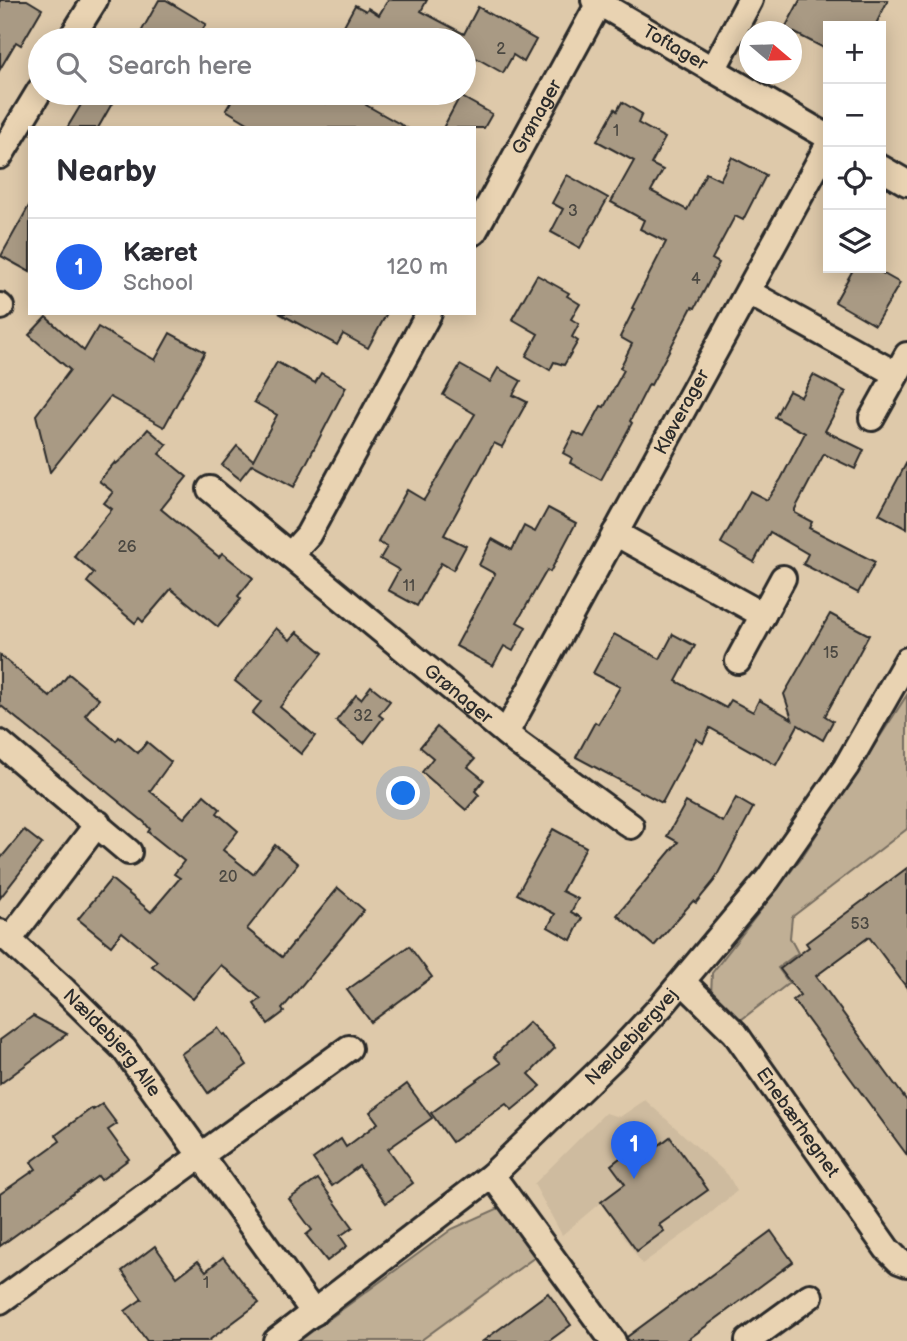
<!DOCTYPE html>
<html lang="en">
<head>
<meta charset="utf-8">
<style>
	:root { --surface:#fff; --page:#f7f7f7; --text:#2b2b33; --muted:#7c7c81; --line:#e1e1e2; --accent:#2563eb }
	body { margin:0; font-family:"Balsamiq Sans",sans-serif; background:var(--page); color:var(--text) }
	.controls { position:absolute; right:21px; top:21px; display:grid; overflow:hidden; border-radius:0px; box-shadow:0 4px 18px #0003 }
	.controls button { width:63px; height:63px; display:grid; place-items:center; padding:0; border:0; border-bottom:2px solid var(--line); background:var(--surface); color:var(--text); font:35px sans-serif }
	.compass { position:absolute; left:739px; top:21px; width:63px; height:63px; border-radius:50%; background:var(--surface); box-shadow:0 4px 18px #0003; rotate:109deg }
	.you { position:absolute; left:404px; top:794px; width:24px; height:24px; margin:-18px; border:5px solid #fff; border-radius:50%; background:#1a73e8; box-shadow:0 0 0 10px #1a73e833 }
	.badge { display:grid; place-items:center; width:46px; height:46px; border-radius:50%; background:var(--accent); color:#fff; font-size:23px; font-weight:700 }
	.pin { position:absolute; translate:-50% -58px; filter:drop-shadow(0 2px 4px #0008) }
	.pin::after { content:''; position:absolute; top:37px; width:24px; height:21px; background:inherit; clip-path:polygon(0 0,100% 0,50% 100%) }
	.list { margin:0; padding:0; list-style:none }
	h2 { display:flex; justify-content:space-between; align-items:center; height:91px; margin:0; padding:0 28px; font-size:30px }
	h2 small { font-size:23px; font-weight:400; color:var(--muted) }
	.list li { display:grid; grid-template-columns:46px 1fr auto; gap:21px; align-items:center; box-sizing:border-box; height:98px; padding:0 28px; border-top:2px solid var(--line) }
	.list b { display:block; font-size:26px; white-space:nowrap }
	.list p { margin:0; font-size:23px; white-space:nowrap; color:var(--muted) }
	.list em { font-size:23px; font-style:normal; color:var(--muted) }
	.icon { flex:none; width:38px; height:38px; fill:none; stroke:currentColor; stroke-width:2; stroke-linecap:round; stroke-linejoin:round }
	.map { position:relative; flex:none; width:907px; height:1341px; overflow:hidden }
	.search { position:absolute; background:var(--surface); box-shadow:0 4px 18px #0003; left:28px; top:28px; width:448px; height:77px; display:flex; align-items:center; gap:18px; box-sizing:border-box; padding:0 24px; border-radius:38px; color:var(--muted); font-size:26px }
	.panel { position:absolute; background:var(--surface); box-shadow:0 4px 18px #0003; left:28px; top:126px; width:448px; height:189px; border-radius:0px }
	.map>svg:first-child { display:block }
</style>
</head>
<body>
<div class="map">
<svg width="907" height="1341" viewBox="0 0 907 1341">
	<rect width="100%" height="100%" fill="#dec9aa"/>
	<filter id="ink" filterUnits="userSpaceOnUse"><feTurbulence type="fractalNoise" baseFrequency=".0143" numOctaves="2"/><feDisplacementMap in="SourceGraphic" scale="14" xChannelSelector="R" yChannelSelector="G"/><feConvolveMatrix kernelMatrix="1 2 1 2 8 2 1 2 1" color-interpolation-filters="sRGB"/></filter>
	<g filter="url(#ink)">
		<polygon fill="#cebb9f" points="645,1100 728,1175 737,1191 694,1227 642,1264 601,1202 562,1235 534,1184 605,1113 620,1117"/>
		<g fill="#c0af95" stroke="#766d60" stroke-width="2">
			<polygon points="907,695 907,829 792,917 790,938 798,953 778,968 789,983 737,1023 711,995 712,973 802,857"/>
			<polygon points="499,1208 535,1257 420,1341 299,1341 452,1229"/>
		</g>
		<g fill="#a99a84" stroke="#2b2b2b" stroke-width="2">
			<polygon points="0,0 27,0 42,9 21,45 16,42 0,69"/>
			<polygon points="159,0 166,0 206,24 196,40 155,40 141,32"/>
			<polygon points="388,0 427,0 421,11 464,34 478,7 536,40 524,62 513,55 503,73 464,51 464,40 336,40 355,5 366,11 368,8 379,15"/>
			<polygon points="800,0 888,0 875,26 828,26 828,50 785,28"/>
			<polygon points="88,93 118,93 98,128 67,128"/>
			<polygon points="236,93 307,93 325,103 330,93 373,93 366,105 407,128 256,128 226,110"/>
			<polygon points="460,96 492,114 484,128 443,128"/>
			<polygon points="622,102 642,114 638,123 665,138 651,164 663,170 651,191 687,210 706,173 720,180 732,157 766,175 743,220 735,216 712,259 719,263 695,308 692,307 651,385 649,384 630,421 632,423 601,480 570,463 572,458 563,453 574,432 584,437 601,406 604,407 624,370 620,368 632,344 620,337 634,309 632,308 666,242 640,229 644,220 611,202 634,161 597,141 615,109 617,111"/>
			<polygon points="567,175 608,198 580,248 551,232 563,209 552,203"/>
			<polygon points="30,204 30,272 1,256"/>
			<polygon points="854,268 873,268 900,283 875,325 835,302"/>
			<polygon points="537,275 569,293 567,296 580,304 571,319 579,324 572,337 578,341 564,365 554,362 550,370 526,356 538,334 512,319"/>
			<polygon points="279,313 387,313 368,348 343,334 337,345"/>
			<polygon points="46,317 84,351 98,327 155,360 170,333 205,352 164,427 110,397 50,472 36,415 70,370 29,335"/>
			<polygon points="277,362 315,383 321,373 346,387 294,487 252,464 240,479 222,465 237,446 253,460 277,415 254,402"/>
			<polygon points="460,365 490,382 498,368 521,381 513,395 527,402 502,447 494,443 444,535 466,546 453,570 441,563 417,606 388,590 399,570 380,559 387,547 378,542 407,490 424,500 475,414 443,395"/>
			<polygon points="813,375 846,392 825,431 864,450 855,469 824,454 795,509 795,513 812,522 809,528 875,562 858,593 803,564 808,554 770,532 754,562 721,543 750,491 767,500 781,479 805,433 775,417 789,391 801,397"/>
			<polygon points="148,429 167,445 159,454 187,477 161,509 219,557 222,553 253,578 238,596 241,599 218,627 171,589 143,622 139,618 135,623 87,582 94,573 74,556 112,509 104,503 113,492 99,481 115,462 116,464 125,456"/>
			<polygon points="907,462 907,529 879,514"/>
			<polygon points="548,508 576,523 550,572 547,570 517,622 526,627 513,651 504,646 493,666 456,646 495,574 479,565 492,539 512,550 524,526 535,532"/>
			<polygon points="830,614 869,635 825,716 833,721 823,740 798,725 776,765 710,728 703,743 696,739 662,803 576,757 595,722 598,724 620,687 593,673 614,634 660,659 673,634 695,646 676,681 726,708 731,700 753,712 759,700 792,719 784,694"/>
			<polygon points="276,628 290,640 297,632 323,653 280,707 315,736 301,754 252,713 261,702 235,681"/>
			<polygon points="0,655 50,697 69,674 99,699 85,715 116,741 119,737 138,753 147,742 171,762 150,791 184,818 204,795 220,809 217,813 238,831 223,850 253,874 275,845 298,864 247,929 282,957 338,888 364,910 282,1009 284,1012 268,1024 254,1004 261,999 221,965 193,999 152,966 157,961 122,932 111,946 78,919 111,879 151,912 180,878 174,874 184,861 148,832 150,829 144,822 0,705"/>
			<polygon points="371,686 390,701 379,715 383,718 364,743 336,721 356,695 361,699"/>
			<polygon points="437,727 475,759 468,767 484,780 475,791 479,795 466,810 422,772 433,758 420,747"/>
			<polygon points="736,798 753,808 714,881 696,903 693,901 654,946 617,915 678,842 667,836 686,802 723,822"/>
			<polygon points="553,829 586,847 562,891 578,899 571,912 582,918 571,940 548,927 555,914 517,894"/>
			<polygon points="24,830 42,844 0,898 0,859"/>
			<polygon points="907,868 907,988 869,937 816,976 907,1101 907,1155 793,1000 800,995 780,969 809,947 806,943"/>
			<polygon points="409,946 432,977 371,1022 347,990"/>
			<polygon points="33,1016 67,1034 0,1084 0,1040"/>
			<polygon points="529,1022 555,1048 529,1074 541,1086 512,1110 506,1104 452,1142 431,1113 501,1063 494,1056"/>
			<polygon points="218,1028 223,1035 225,1034 247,1065 208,1093 181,1054"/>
			<polygon points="407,1084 432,1118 388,1149 413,1183 386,1203 359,1166 332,1186 313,1159 341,1139 346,1147 378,1123 370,1112"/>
			<polygon points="102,1104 117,1124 108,1130 129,1159 101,1180 98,1176 0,1246 0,1194 36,1169 31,1162 60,1141 56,1135 92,1108 93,1110"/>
			<polygon points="670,1137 708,1190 659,1225 664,1231 637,1251 601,1202 625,1184 611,1165 638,1144 646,1155"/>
			<polygon points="318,1179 353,1227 340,1236 347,1246 327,1261 306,1235 312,1230 289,1199"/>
			<polygon points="771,1231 793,1262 686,1341 628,1341 627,1337"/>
			<polygon points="155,1246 177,1277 198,1261 206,1271 223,1257 259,1303 208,1341 147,1341 125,1311 142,1299 122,1271"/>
			<polygon points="548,1293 571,1325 549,1341 483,1341"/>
		</g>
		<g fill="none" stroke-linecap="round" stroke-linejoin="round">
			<g stroke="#2b2b2b" stroke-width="30">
				<g id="minor">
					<path id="s1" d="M594,0L828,137"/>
					<polyline points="70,40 95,0"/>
					<polyline points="713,70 750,0"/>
					<polyline points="0,156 40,90"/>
					<polyline points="881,168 907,183"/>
					<path id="s2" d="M474,232L599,3"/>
					<polyline points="748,292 896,374"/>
					<polyline points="0,306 1,307"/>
					<polyline points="872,418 907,355"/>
					<path id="s3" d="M210,489L519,744L631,826"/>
					<polyline points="615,533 763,615"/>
					<polyline points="290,555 308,535 429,313"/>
					<polyline points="738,661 783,578"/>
					<path id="s4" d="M506,733L828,145"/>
					<polyline points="0,743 129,852"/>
					<path id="s5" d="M0,932L64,990L124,1049L314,1313"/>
					<polyline points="9,940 98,823"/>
					<path id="s6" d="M683,982L735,1033L887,1249L899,1261L907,1264"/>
					<polyline points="492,1175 613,1341"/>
					<polyline points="0,1301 349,1048"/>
					<path id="s7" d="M276,1341L492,1175L614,1057L664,1003L768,879L846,767L907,660"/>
					<polyline points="748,1341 810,1296"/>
				</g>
			</g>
			<use href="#minor" stroke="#e9d3b2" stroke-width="24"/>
		</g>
	</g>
	<g text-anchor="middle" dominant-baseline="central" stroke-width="7" stroke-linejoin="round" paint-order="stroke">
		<g font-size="16" fill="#4a4741">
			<text x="501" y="49">2</text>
			<text x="616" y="131">1</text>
			<text x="573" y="211">3</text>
			<text x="696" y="279">4</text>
			<text x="127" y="547">26</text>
			<text x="409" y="586">11</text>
			<text x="831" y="653">15</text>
			<text x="363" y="716">32</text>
			<text x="228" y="877">20</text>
			<text x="860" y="924">53</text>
			<text x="206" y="1283">1</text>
		</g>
		<g font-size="19" fill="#2b2b2b" stroke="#e9d3b2">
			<text stroke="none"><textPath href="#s1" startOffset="94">Toftager</textPath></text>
			<text stroke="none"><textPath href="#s2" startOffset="131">Grønager</textPath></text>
			<text stroke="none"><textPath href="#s4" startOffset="366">Kløverager</textPath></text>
			<text stroke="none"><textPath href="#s3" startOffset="322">Grønager</textPath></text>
			<text stroke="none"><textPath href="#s7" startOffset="469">Nældebjergvej</textPath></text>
			<text stroke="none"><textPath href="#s5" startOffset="158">Nældebjerg Alle</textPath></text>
			<text stroke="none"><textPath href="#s6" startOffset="182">Enebærhegnet</textPath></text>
		</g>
	</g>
</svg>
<div class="controls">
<button>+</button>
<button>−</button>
<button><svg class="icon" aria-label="locate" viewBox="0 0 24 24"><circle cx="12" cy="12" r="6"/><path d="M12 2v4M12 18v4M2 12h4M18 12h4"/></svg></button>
<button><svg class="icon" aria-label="layers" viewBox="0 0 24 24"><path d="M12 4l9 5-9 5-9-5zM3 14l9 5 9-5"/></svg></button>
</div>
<svg class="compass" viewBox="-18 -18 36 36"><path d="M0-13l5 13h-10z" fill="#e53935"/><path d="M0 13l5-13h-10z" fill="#7c7c81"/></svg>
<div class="you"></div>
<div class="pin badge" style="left:634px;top:1179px">1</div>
<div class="search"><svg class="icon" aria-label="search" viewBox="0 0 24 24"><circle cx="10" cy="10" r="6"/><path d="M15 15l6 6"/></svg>Search here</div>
<section class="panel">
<h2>Nearby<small></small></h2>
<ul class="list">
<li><span class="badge">1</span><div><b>Kæret</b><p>School</p></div><em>120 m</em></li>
</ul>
</section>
</div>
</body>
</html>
